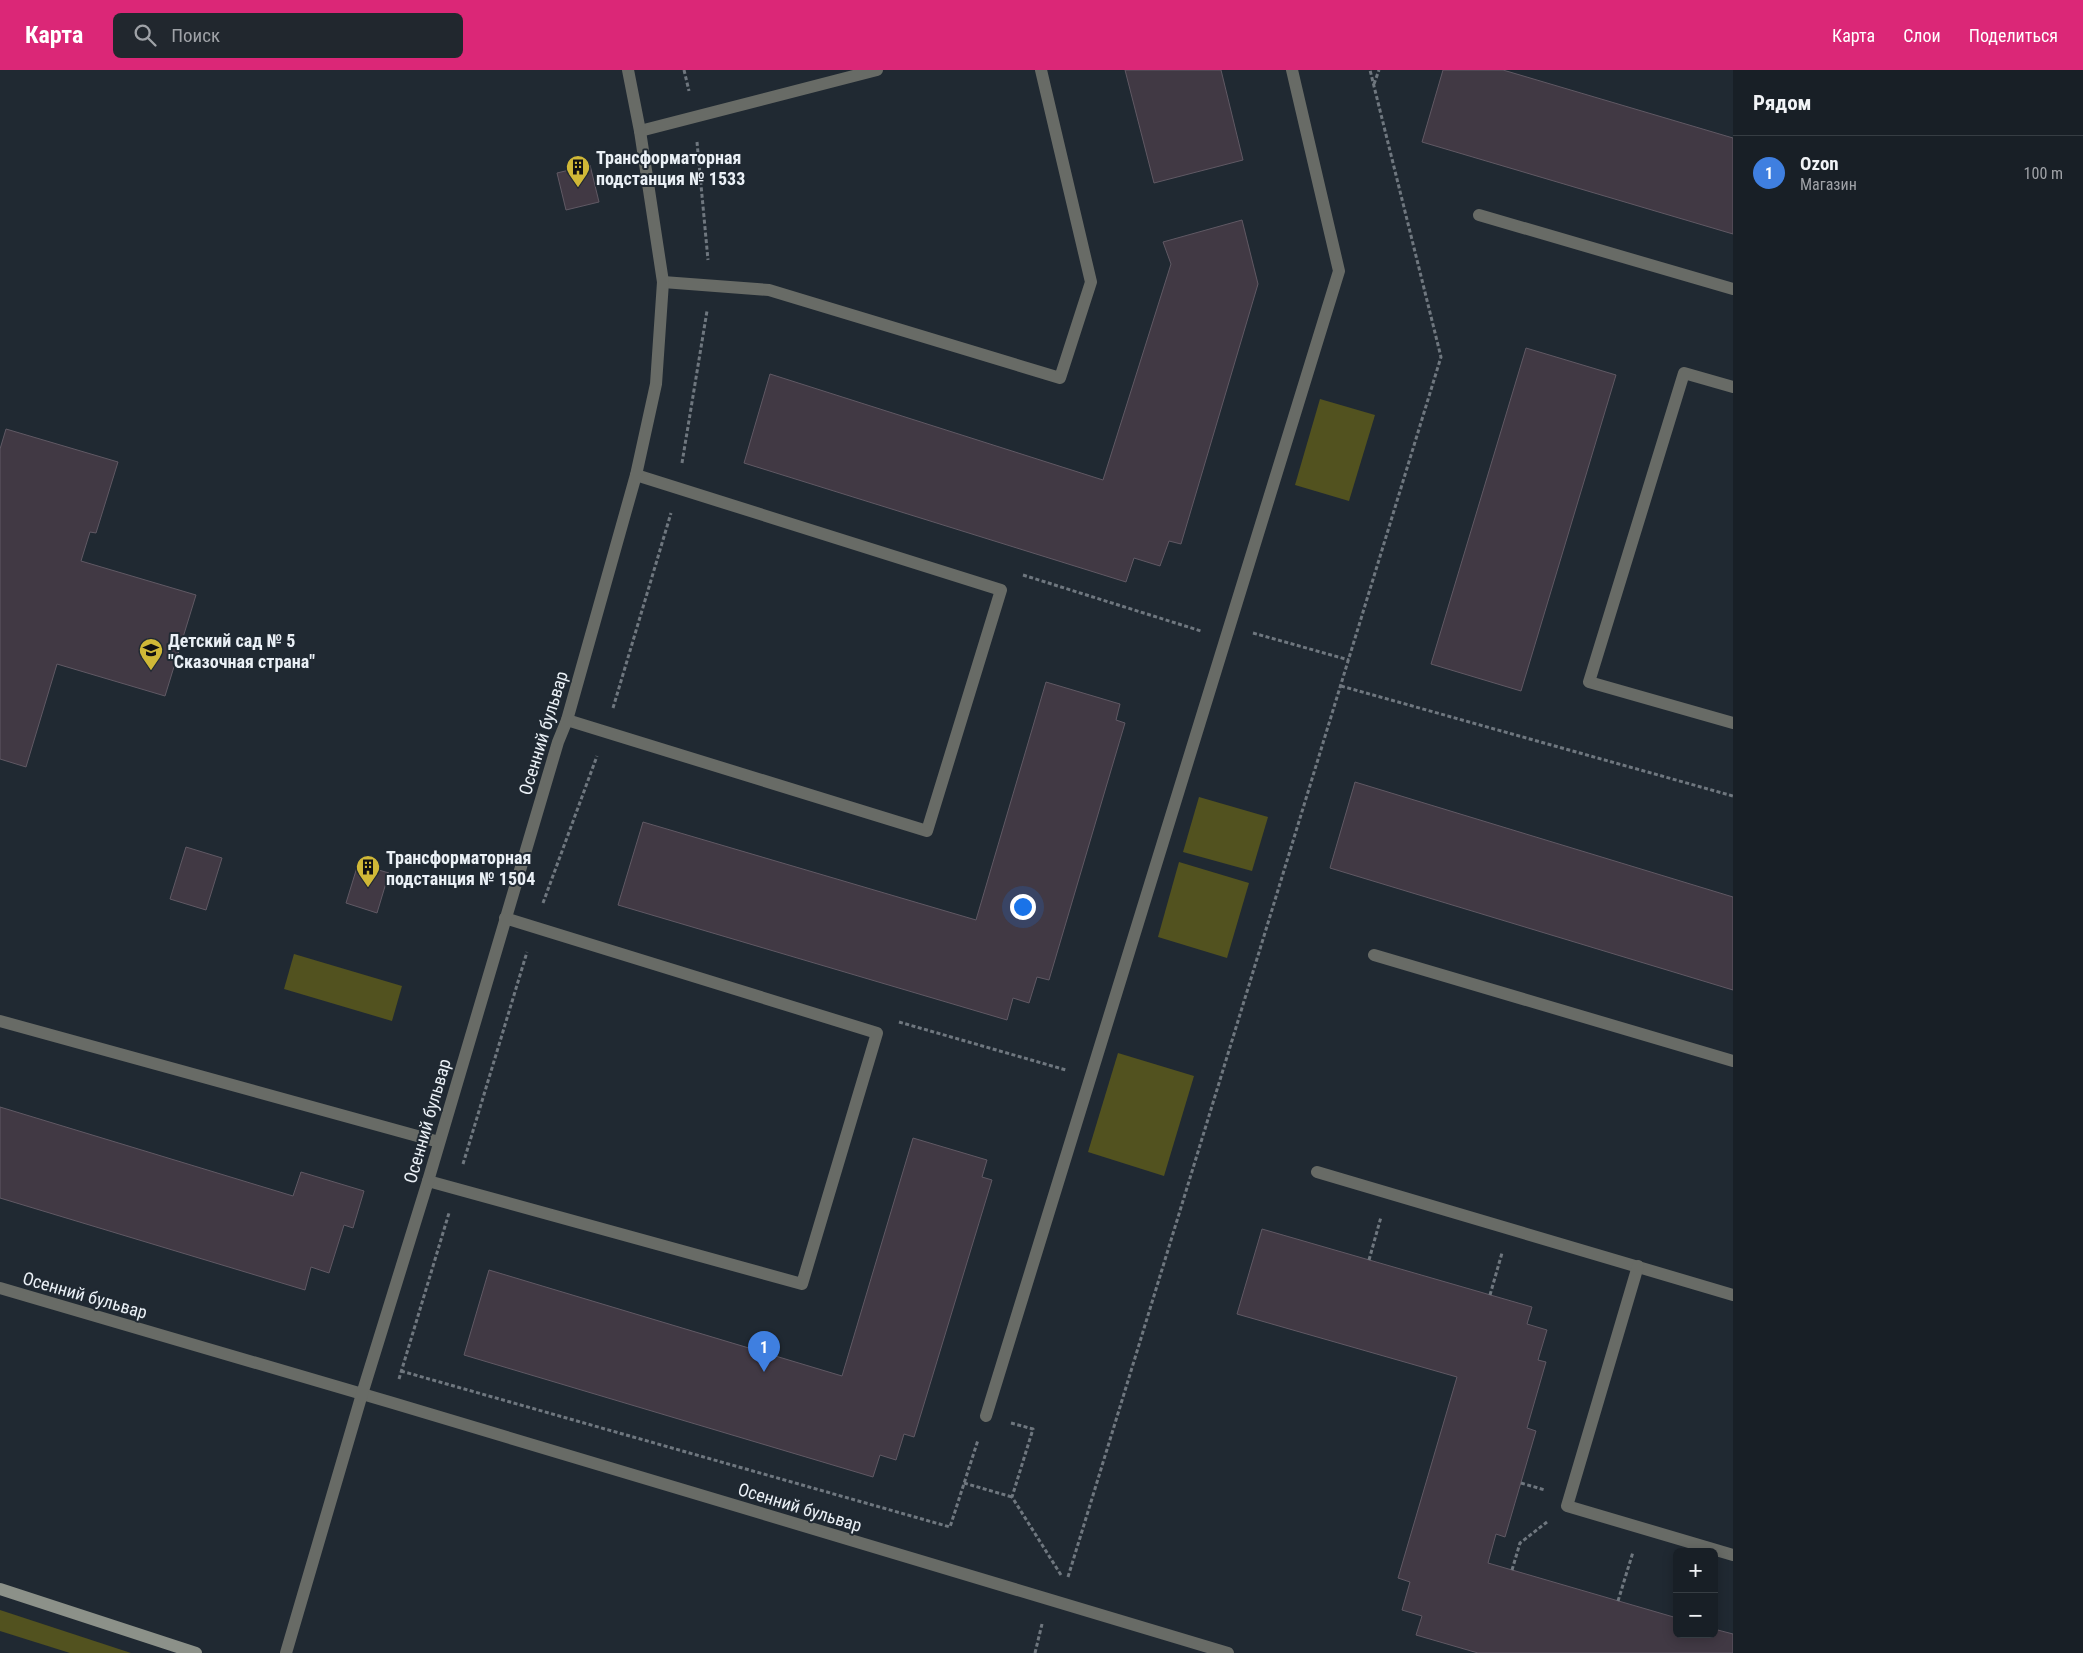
<!DOCTYPE html>
<html lang="ru">
<head>
<meta charset="utf-8">
<style>
	:root { --surface:#181f26; --page:#21272e; --text:#f1f3f6; --muted:#9fa2a7; --line:#363d43; --accent:#db2777 }
	body { margin:0; font-family:"Roboto Condensed",sans-serif; background:var(--page); color:var(--text) }
	.controls { position:absolute; right:15px; bottom:15px; display:grid; overflow:hidden; border-radius:8px; box-shadow:0 2px 12px #0003 }
	.controls button { width:45px; height:45px; display:grid; place-items:center; padding:0; border:0; border-bottom:1px solid var(--line); background:var(--surface); color:var(--text); font:25px sans-serif }
	.you { position:absolute; left:1022px; top:836px; width:18px; height:18px; margin:-12px; border:4px solid #fff; border-radius:50%; background:#1a73e8; box-shadow:0 0 0 8px #1a73e833 }
	.badge { display:grid; place-items:center; width:32px; height:32px; border-radius:50%; background:var(--accent); color:#fff; font-size:16px; font-weight:700 }
	.pin { position:absolute; translate:-50% -41px; filter:drop-shadow(0 1px 2px #0008) }
	.pin::after { content:''; position:absolute; top:26px; width:18px; height:15px; background:inherit; clip-path:polygon(0 0,100% 0,50% 100%) }
	.list { margin:0; padding:0; list-style:none }
	h2 { display:flex; justify-content:space-between; align-items:center; height:65px; margin:0; padding:0 20px; font-size:21px }
	h2 small { font-size:16px; font-weight:400; color:var(--muted) }
	.list li { display:grid; grid-template-columns:32px 1fr auto; gap:15px; align-items:center; box-sizing:border-box; height:75px; padding:0 20px; border-top:1px solid var(--line) }
	.list b { display:block; font-size:19px; white-space:nowrap }
	.list p { margin:0; font-size:16px; white-space:nowrap; color:var(--muted) }
	.list em { font-size:16px; font-style:normal; color:var(--muted) }
	.icon { flex:none; width:28px; height:28px; fill:none; stroke:currentColor; stroke-width:2; stroke-linecap:round; stroke-linejoin:round }
	.map { position:relative; flex:none; width:1733px; height:1583px; overflow:hidden }
	header { display:flex; align-items:center; gap:30px; box-sizing:border-box; height:70px; padding:0 25px; background:var(--accent); color:#fff }
	header strong { font-size:24px }
	nav { display:flex; gap:28px; margin-inline-start:auto; font-size:18px }
	.search { width:350px; height:45px; background:var(--page); display:flex; align-items:center; gap:12px; box-sizing:border-box; padding:0 18px; border-radius:8px; color:var(--muted); font-size:19px }
	main { display:flex }
	aside { flex:1; background:var(--surface) }
	.map>svg:first-child { display:block }
</style>
</head>
<body>
<header>
<strong>Карта</strong>
<div class="search"><svg class="icon" aria-label="search" viewBox="0 0 24 24"><circle cx="10" cy="10" r="6"/><path d="M15 15l6 6"/></svg>Поиск</div>
<nav><a>Карта</a><a>Слои</a><a>Поделиться</a></nav>
</header>
<main>
<div class="map">
<svg width="1733" height="1583" viewBox="0 0 1733 1583">
	<rect width="100%" height="100%" fill="#202932"/>
	<g fill="#52521f">
		<polygon points="1320,329 1375,345 1349,431 1295,415"/>
		<polygon points="1199,727 1268,747 1252,801 1183,782"/>
		<polygon points="1179,792 1249,813 1227,888 1158,867"/>
		<polygon points="294,884 402,916 392,951 284,919"/>
		<polygon points="1118,983 1194,1006 1164,1106 1088,1082"/>
		<polygon points="0,1540 131,1583 70,1583 0,1561"/>
	</g>
	<g fill="#413944" stroke="#605964">
		<polygon points="1125,0 1221,0 1243,90 1154,113"/>
		<polygon points="1443,0 1503,0 1733,68 1733,164 1422,72"/>
		<polygon points="590,95 599,132 566,140 557,103"/>
		<polygon points="1242,150 1258,214 1181,474 1169,471 1160,496 1134,488 1126,512 744,393 770,304 1103,410 1171,194 1163,172"/>
		<polygon points="1526,278 1616,305 1521,621 1431,594"/>
		<polygon points="6,359 118,392 96,463 90,462 81,491 196,525 165,626 57,594 26,697 0,689 0,379"/>
		<polygon points="1046,612 1120,634 1116,650 1125,653 1049,910 1037,907 1029,933 1013,928 1007,950 618,835 643,752 976,850"/>
		<polygon points="1355,712 1733,827 1733,920 1330,798"/>
		<polygon points="186,777 222,788 206,840 170,829"/>
		<polygon points="358,794 389,803 377,843 346,833"/>
		<polygon points="0,1037 293,1126 301,1102 364,1121 353,1158 344,1155 329,1203 311,1197 305,1220 0,1128"/>
		<polygon points="913,1068 987,1090 982,1107 992,1110 914,1367 904,1364 896,1390 880,1385 873,1407 464,1285 489,1200 842,1306"/>
		<polygon points="1262,1159 1532,1237 1527,1254 1547,1260 1538,1290 1546,1292 1527,1358 1536,1361 1505,1467 1496,1464 1488,1493 1677,1548 1677,1564 1714,1564 1714,1559 1733,1564 1733,1583 1478,1583 1416,1565 1422,1546 1402,1540 1410,1512 1398,1508 1457,1307 1237,1244"/>
	</g>
	<g fill="none" stroke-linecap="round" stroke-linejoin="round">
		<g stroke="#6f777f" stroke-width="3" stroke-dasharray="4 2.5" stroke-linecap="butt">
			<polyline points="684,0 689,21"/>
			<polyline points="1374,14 1379,0"/>
			<polyline points="697,72 708,190"/>
			<polyline points="682,393 707,241"/>
			<polyline points="1023,505 1201,561"/>
			<polyline points="1253,563 1349,590"/>
			<polyline points="1341,616 1733,726"/>
			<polyline points="613,638 671,443"/>
			<polyline points="543,833 597,686"/>
			<polyline points="899,952 1066,1000"/>
			<polyline points="463,1094 527,882"/>
			<polyline points="1369,1190 1381,1147"/>
			<polyline points="1490,1225 1502,1183"/>
			<polyline points="401,1301 950,1457 978,1370"/>
			<polyline points="399,1309 449,1143"/>
			<polyline points="1011,1353 1033,1359 1012,1427 1061,1505"/>
			<polyline points="964,1413 1012,1427"/>
			<polyline points="1521,1413 1545,1420"/>
			<polyline points="1512,1500 1520,1473 1547,1452"/>
			<polyline points="1068,1507 1441,287 1370,0"/>
			<polyline points="1618,1531 1633,1482"/>
			<polyline points="1035,1583 1042,1554"/>
		</g>
		<g stroke="#686b66" stroke-width="12">
			<polyline points="640,61 877,0"/>
			<polyline points="1479,145 1733,219"/>
			<polyline points="663,212 769,220 1060,308 1091,212 1041,0"/>
			<polyline points="1733,317 1684,303 1589,612 1733,653"/>
			<polyline points="567,650 927,761 1001,520 636,405"/>
			<polyline points="1374,885 1733,991"/>
			<polyline points="0,951 439,1072"/>
			<polyline points="1317,1102 1733,1225"/>
			<polyline points="428,1111 802,1214 877,963 505,848"/>
			<polyline points="1638,1196 1567,1436 1733,1485"/>
			<polyline points="0,1218 393,1333 1228,1583"/>
			<polyline points="986,1346 1339,201 1292,0"/>
			<polyline points="286,1583 362,1324 428,1111 558,672 567,650 636,405 656,314 663,212 640,61 628,0"/>
		</g>
		<polyline stroke="#8c9189" stroke-width="12" points="0,1519 196,1583"/>
	</g>
	<defs>
		<g id="building-pin" transform="scale(1.25)"><path d="M0 17L-7.5 6A9.5 9.5 0 1 1 7.5 6Z" fill="#d0b837" stroke="#202932"/><path d="M-4-6H4V6H1V3H-1V6H-4ZM-2.5-4.3h1.7v1.8h-1.7ZM.8-4.3h1.7v1.8H.8ZM-2.5-1h1.7V.8h-1.7ZM.8-1h1.7V.8H.8Z" fill="#111"/></g>
		<g id="school-pin" transform="scale(1.25)"><path d="M0 17L-7.5 6A9.5 9.5 0 1 1 7.5 6Z" fill="#d0b837" stroke="#202932"/><path d="M0-5L7-2L0 1L-7-2ZM-4 1L0 2.5L4 1V4Q0 6-4 4Z" fill="#111"/></g>
	</defs>
	<g fill-rule="evenodd">
		<use href="#building-pin" x="578" y="97"/>
		<use href="#school-pin" x="151" y="580"/>
		<use href="#building-pin" x="368" y="797"/>
	</g>
	<g text-anchor="middle" dominant-baseline="central" stroke-width="4" stroke-linejoin="round" paint-order="stroke">
		<g font-size="18" font-weight="bold" fill="#eaf0f6" stroke="#202932" text-anchor="start">
			<text x="596" y="87">Трансформаторная<tspan x="596" dy="21">подстанция № 1533</tspan></text>
			<text x="168" y="570">Детский сад № 5<tspan x="168" dy="21">"Сказочная страна"</tspan></text>
			<text x="386" y="787">Трансформаторная<tspan x="386" dy="21">подстанция № 1504</tspan></text>
		</g>
		<g font-size="18" fill="#eaf0f6" stroke="#202932">
			<text transform="translate(543 663) rotate(-73)">Осенний бульвар</text>
			<text transform="translate(427 1051) rotate(-74)">Осенний бульвар</text>
			<text transform="translate(85 1225) rotate(16)">Осенний бульвар</text>
			<text transform="translate(800 1437) rotate(17)">Осенний бульвар</text>
		</g>
	</g>
</svg>
<div class="controls">
<button>+</button>
<button>−</button>
</div>
<div class="you"></div>
<div class="pin badge" style="left:764px;top:1302px;background:#3f7fe0">1</div>
</div>
<aside>
<h2>Рядом<small></small></h2>
<ul class="list">
<li><span class="badge" style="background:#3f7fe0">1</span><div><b>Ozon</b><p>Магазин</p></div><em>100 m</em></li>
</ul>
</aside>
</main>
</body>
</html>
